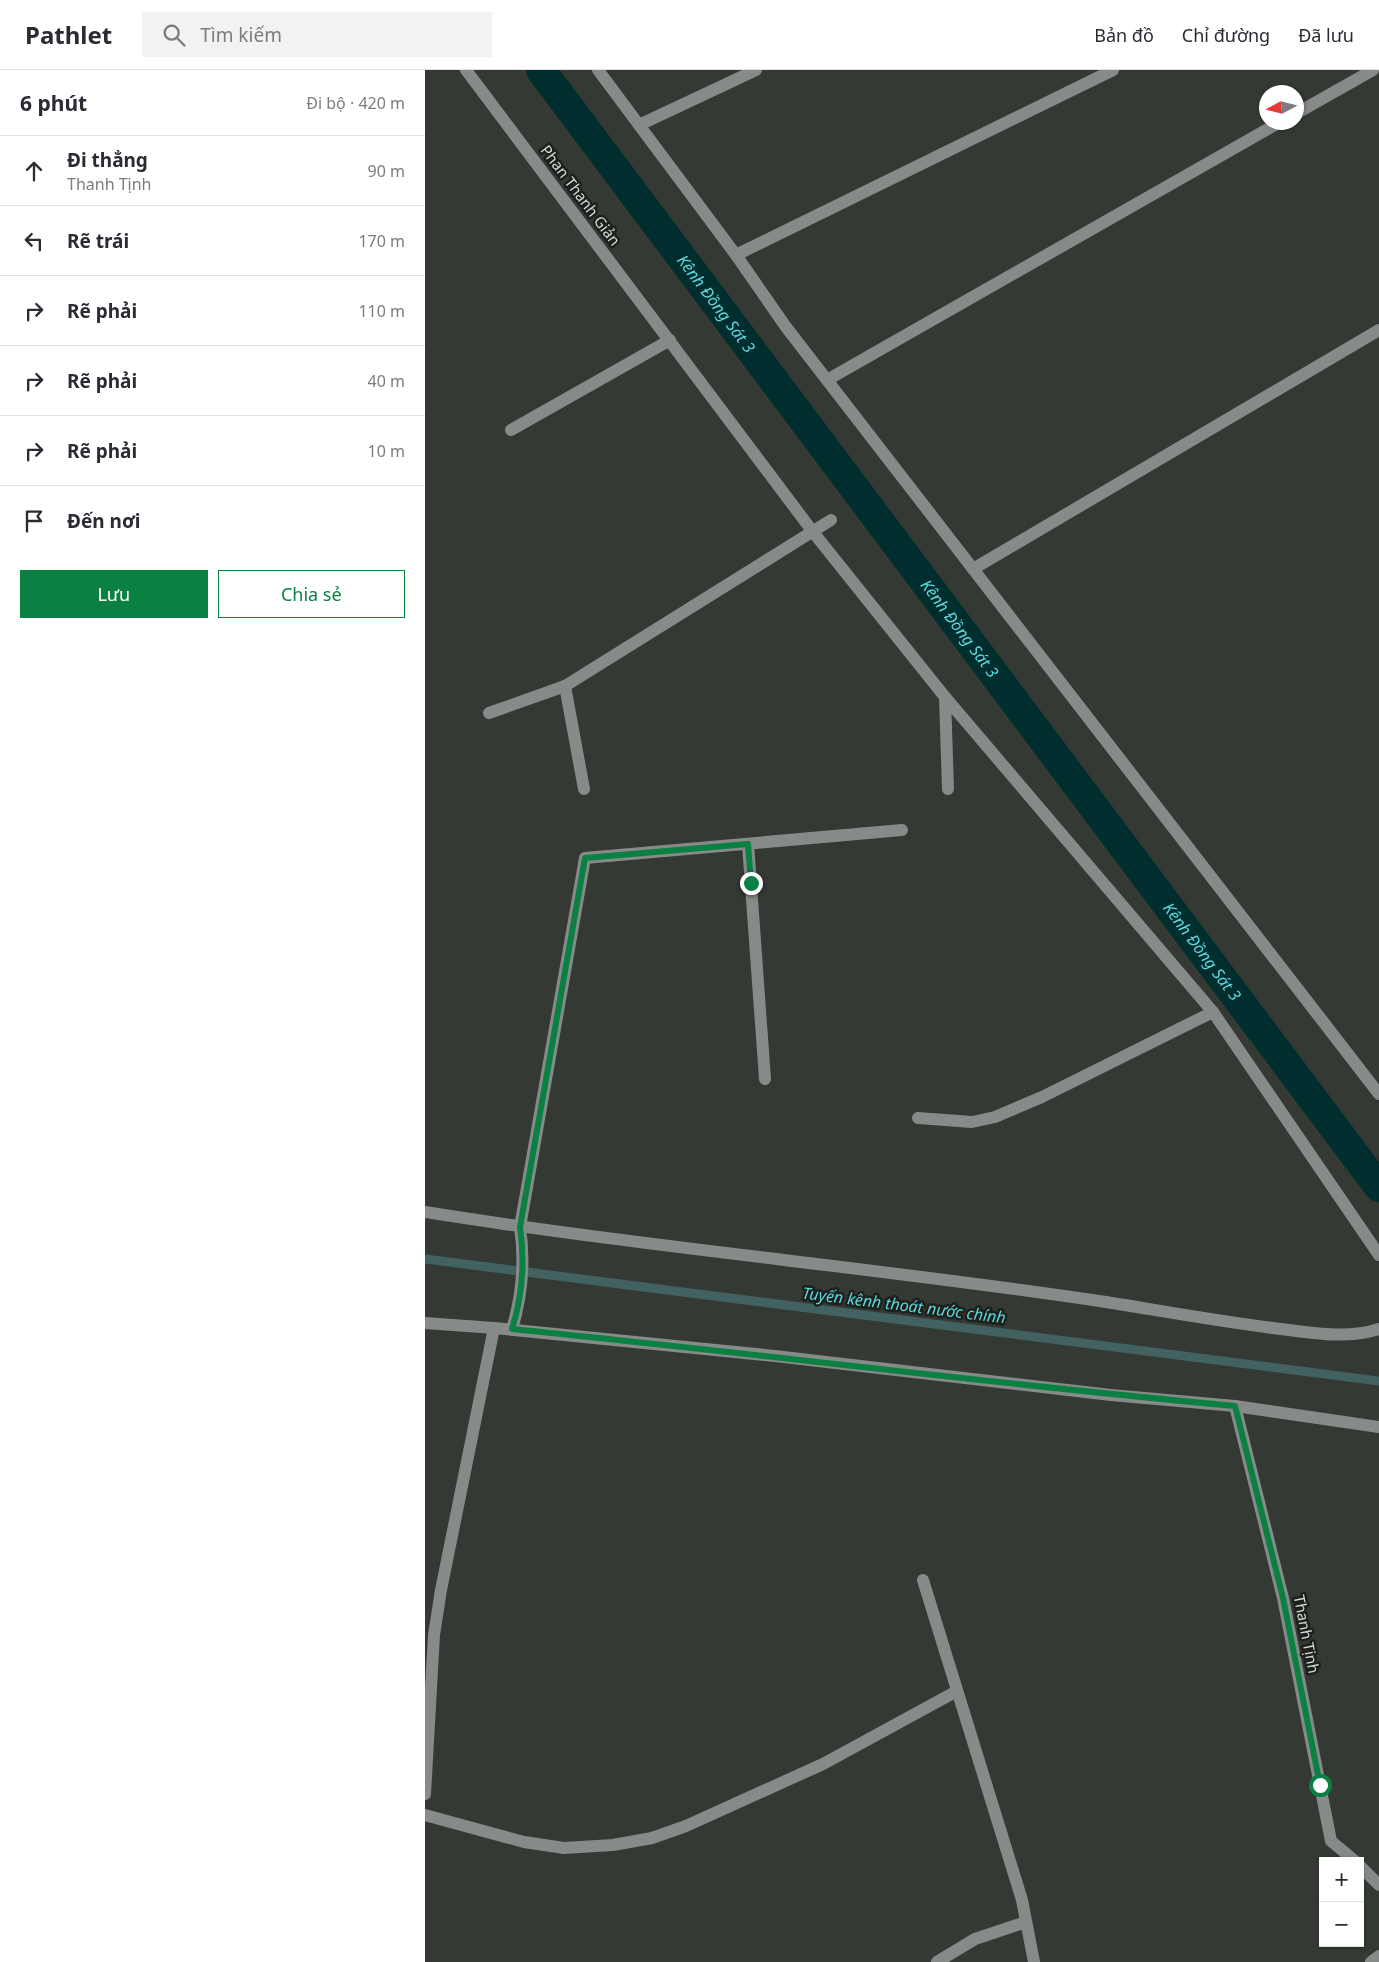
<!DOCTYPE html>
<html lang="vi">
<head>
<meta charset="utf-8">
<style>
	:root { --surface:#fff; --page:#f2f2f3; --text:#2b2b33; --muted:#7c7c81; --line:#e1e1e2; --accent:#0b8043 }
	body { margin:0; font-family:"Noto Sans",sans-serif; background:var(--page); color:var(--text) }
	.controls { position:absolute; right:15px; bottom:15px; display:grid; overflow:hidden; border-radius:0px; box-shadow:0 1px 4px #0004 }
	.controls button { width:45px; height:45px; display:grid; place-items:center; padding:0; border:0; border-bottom:1px solid var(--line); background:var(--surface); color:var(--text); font:25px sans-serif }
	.compass { position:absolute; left:834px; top:15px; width:45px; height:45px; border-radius:50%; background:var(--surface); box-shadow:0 1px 4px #0004; rotate:263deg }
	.stop { position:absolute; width:15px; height:15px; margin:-11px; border:4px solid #0b8043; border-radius:50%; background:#fff }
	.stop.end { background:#0b8043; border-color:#fff; box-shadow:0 1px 5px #0008 }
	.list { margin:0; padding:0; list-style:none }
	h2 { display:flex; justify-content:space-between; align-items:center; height:65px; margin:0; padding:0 20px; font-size:21px }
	h2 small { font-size:16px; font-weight:400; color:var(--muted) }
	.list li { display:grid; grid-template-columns:32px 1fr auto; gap:15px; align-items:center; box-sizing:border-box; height:70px; padding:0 20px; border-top:1px solid var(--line) }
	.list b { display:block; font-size:19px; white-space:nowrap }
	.list p { margin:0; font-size:16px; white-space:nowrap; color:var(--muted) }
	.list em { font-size:16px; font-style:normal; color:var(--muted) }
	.actions { display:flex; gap:10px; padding:15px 20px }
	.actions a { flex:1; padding:11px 0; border:1px solid var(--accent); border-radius:0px; text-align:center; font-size:18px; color:var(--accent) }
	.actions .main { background:var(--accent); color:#fff }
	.icon { flex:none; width:28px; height:28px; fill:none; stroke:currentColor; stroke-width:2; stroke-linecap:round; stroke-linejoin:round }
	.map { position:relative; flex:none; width:954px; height:1892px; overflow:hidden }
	header { display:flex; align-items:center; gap:30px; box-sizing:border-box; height:70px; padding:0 25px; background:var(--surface); border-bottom:1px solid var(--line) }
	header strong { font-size:24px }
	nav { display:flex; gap:28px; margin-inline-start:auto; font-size:18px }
	.search { width:350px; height:45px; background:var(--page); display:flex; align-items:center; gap:12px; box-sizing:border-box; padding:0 18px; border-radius:0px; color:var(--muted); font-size:19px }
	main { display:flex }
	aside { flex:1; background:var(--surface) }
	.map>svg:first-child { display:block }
</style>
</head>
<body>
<header>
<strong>Pathlet</strong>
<div class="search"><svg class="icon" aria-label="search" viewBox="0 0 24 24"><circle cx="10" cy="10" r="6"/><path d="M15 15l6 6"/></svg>Tìm kiếm</div>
<nav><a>Bản đồ</a><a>Chỉ đường</a><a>Đã lưu</a></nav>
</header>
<main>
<aside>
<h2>6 phút<small>Đi bộ · 420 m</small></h2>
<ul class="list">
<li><svg class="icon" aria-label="ahead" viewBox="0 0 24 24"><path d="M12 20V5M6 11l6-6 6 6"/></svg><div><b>Đi thẳng</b><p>Thanh Tịnh</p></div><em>90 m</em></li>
<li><svg class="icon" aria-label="left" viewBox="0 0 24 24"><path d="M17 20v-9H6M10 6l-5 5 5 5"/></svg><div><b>Rẽ trái</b></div><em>170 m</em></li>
<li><svg class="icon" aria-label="right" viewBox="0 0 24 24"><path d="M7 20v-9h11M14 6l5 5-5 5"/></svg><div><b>Rẽ phải</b></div><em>110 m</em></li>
<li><svg class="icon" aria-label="right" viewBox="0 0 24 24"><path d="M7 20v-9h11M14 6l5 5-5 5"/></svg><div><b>Rẽ phải</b></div><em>40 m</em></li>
<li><svg class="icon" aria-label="right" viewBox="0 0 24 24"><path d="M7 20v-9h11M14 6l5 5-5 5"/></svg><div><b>Rẽ phải</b></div><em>10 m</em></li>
<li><svg class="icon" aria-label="arrive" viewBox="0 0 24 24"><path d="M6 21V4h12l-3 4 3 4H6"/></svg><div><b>Đến nơi</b></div></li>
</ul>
<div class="actions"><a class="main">Lưu</a><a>Chia sẻ</a></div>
</aside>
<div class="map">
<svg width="954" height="1892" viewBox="0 0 954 1892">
	<rect width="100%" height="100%" fill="#343933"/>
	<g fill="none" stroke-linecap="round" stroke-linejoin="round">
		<polyline stroke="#416261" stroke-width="9" points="0,1189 954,1311"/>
		<path stroke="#002e2f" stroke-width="30" id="s1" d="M116,0L954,1117"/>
		<g stroke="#868a88" stroke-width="12">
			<polyline points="41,0 388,462 520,627 788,942 954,1185"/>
			<polyline points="173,0 311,185 361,257 954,1024"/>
			<polyline points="872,43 948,0"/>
			<polyline points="214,55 331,0"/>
			<polyline points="311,185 688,0"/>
			<polyline points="402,310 855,52"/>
			<polyline points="86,360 245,270"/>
			<polyline points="548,499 954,260"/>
			<polyline points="140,616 159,719"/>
			<polyline points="520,627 523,719"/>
			<polyline points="64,643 140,616 406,450"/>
			<polyline points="323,774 340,1009"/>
			<polyline points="493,1048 547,1052 570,1047 617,1027 788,942"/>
			<path d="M0,1142C226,1178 455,1198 681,1232C737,1241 792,1251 848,1258C883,1262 920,1270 954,1259"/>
			<polyline points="0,1253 69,1258 350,1286 686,1325 810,1336 954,1357"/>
			<path d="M87,1259C97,1226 100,1191 95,1157L160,788L477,760"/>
			<polyline points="810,1336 858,1528 906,1771 930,1791"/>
			<polyline points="498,1510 597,1830 609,1892"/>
			<polyline points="0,1724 9,1565 16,1520 69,1258"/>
			<polyline points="0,1745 99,1772 139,1778 188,1775 227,1768 261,1756 398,1694 532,1621"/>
			<polyline points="935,1796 954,1815"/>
			<polyline points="512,1892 550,1869 601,1852"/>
			<polyline points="946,1892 954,1886"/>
		</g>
	</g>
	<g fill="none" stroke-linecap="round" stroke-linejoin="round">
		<path stroke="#0b8043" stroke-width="6" d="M326,813L323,774L160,788L95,1157C100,1191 97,1227 87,1259C328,1283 568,1314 810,1336L858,1528L895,1715"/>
	</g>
	<g text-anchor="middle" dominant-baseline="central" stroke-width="5" stroke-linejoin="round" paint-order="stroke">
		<g font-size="15" fill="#d8dbd7" stroke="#1d201d">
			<text transform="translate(156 125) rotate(53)">Phan Thanh Giản</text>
			<text transform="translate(882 1564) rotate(79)">Thanh Tịnh</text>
		</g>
		<g font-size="16" font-style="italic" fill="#5dd9dd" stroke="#1d201d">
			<text stroke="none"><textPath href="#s1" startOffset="292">Kênh Đồng Sát 3</textPath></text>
			<text stroke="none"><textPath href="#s1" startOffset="698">Kênh Đồng Sát 3</textPath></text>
			<text stroke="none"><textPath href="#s1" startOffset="1102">Kênh Đồng Sát 3</textPath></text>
			<text transform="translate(479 1235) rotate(7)">Tuyến kênh thoát nước chính</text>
		</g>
	</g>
</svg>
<div class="controls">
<button>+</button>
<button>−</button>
</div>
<svg class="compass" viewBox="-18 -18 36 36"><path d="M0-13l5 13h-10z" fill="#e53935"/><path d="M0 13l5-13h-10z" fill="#7c7c81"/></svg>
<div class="stop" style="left:895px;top:1715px"></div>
<div class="stop end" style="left:326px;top:813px"></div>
</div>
</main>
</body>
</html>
